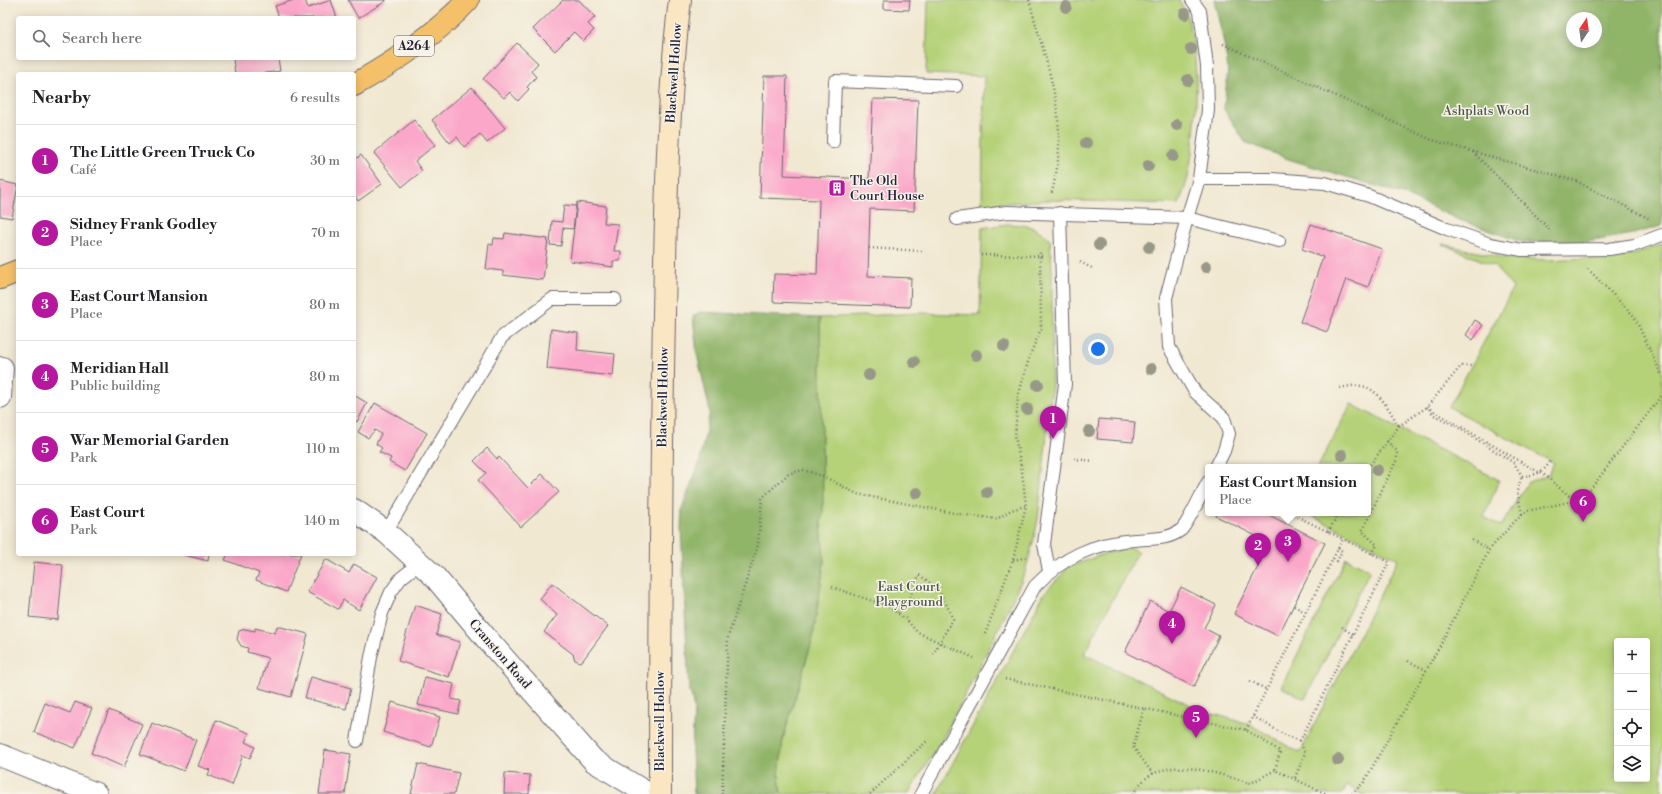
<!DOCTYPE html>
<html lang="en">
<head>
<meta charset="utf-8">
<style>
	:root { --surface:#fff; --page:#f6f6f6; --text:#202124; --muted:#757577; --line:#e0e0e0; --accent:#b5179e }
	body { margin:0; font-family:"Libre Bodoni",serif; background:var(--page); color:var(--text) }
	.controls { position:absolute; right:12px; bottom:12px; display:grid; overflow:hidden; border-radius:4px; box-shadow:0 2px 10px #0003 }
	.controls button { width:36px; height:36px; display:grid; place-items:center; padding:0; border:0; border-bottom:1px solid var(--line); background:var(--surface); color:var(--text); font:20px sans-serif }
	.compass { position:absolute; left:1566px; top:12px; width:36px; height:36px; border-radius:50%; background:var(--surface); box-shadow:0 2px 10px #0003; rotate:13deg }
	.you { position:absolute; left:1098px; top:349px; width:14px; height:14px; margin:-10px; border:3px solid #fff; border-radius:50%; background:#1a73e8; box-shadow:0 0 0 6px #1a73e833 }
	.badge { display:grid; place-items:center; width:26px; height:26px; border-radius:50%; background:var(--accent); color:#fff; font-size:13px; font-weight:700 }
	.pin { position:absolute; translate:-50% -33px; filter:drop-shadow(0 1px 2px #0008) }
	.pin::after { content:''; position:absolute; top:21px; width:14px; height:12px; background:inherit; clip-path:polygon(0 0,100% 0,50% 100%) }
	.popup { position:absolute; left:1205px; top:464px; width:166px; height:52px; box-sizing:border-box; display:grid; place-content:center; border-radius:4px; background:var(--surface); filter:drop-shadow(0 1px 3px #0005); font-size:13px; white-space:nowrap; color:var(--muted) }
	.popup b { font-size:15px; color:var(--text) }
	.popup::after { content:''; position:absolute; left:50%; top:100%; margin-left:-8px; border:8px solid transparent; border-top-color:var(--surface) }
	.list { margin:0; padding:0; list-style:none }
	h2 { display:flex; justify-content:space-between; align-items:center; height:52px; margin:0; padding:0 16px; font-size:17px }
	h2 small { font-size:13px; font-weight:400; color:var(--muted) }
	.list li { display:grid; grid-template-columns:26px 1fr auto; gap:12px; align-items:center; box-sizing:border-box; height:72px; padding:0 16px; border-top:1px solid var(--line) }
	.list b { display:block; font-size:15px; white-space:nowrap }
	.list p { margin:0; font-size:13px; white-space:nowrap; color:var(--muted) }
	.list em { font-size:13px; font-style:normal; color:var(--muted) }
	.icon { flex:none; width:22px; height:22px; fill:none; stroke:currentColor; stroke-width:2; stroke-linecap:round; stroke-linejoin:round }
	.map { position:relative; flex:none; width:1662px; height:794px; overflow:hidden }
	.search { position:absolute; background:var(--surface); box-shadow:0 2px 10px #0003; left:16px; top:16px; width:340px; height:44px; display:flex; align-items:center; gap:10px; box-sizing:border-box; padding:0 14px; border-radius:4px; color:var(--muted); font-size:15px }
	.panel { position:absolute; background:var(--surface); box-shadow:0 2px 10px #0003; left:16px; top:72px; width:340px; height:484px; border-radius:4px }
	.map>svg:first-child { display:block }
</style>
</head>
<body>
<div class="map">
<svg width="1662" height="794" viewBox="0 0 1662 794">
	<rect width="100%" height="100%" fill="#f7f3e8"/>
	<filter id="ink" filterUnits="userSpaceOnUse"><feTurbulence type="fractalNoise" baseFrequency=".025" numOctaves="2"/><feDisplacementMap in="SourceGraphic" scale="8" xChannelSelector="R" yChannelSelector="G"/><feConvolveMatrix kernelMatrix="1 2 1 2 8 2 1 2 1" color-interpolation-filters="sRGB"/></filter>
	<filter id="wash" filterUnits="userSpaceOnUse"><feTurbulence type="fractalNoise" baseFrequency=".012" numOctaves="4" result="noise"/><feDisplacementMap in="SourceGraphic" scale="16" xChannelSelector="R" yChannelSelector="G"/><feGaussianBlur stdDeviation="0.9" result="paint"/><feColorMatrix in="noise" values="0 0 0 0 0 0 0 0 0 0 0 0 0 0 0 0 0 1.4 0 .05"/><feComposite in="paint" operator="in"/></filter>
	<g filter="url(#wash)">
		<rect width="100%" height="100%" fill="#f1e8d1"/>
		<g fill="#b5d278" stroke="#6c7a5a" fill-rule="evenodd">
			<path d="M928,0H1179C1204,37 1197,134 1188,177C1186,186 1182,195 1179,204L1050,200L982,205L984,76L926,74Z"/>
			<path d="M1007,224C1027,225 1035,225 1050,240L1052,269V385L1038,519L1033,542L1025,572L1005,616L942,740L908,794H781L779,775L783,739L813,637L824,563L821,523L823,510L820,318L921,313L980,315L982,228Z"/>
			<path d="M1442,244L1500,257L1546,260L1612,257L1636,254L1662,244V794H1361L1347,785L1342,794H936L1045,592L1069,567L1103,554L1131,548L1138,552L1084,654L1203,711L1249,724L1300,753L1398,559L1306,513H1368V467H1318L1351,404L1499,480L1484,517L1501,526L1528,482L1548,475L1554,463L1449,407L1513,288L1495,266ZM1617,641H1647V779H1617Z"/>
			<polygon points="1346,558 1370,570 1305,699 1281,687"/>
		</g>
		<g fill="#90b468" stroke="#596b52" fill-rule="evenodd">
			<path d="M1214,0H1662V226L1633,234L1587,242H1522L1457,219L1403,194L1291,160L1245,142L1224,109L1228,69L1224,43ZM1572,18H1596V42H1572Z"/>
			<polygon points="700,312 820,318 823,510 821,523 824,563 813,637 783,739 779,775 781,794 694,794 692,750 694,709 691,694 689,692 681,528 682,508 699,464 710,411 697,354 693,316"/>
		</g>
		<g id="blocks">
			<g fill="#fba7c9">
				<polygon points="294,0 305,0 308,8 331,0 337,18 279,18 275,6"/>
				<polygon points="348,0 386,0 386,1 358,18"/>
				<polygon points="563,0 579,0 595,17 588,24 594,30 583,41 574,32 555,51 533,29"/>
				<polygon points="884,0 910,0 909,10 884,9"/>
				<polygon points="517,43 538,63 531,71 536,77 527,87 529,89 518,101 510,92 504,98 483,79"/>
				<polygon points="233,58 278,58 280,71 260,74 235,74"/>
				<polygon points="764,76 787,76 784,175 869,179 873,99 918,100 914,211 870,209 868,276 911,278 910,307 773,302 774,274 817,275 819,200 760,198"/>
				<polygon points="472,87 505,128 487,143 480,134 464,147 457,137 450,143 432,120"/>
				<polygon points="414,120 435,145 415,161 422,171 402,187 374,153"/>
				<polygon points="361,155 382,184 358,201 354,195 354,160"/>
				<polygon points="0,181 18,185 12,218 0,216"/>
				<polygon points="577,202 606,206 604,223 618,224 614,251 621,251 620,261 613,261 613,267 570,261"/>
				<polygon points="564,205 576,206 573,229 563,228 561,246 550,245 552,221 562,222"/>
				<polygon points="1311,224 1382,249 1368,287 1346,279 1327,332 1300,322 1323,257 1302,249"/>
				<polygon points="505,233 548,239 543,280 503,275 503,271 486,269 489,244 493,245 494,238 504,239"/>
				<polygon points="1475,320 1483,325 1473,340 1466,335"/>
				<polygon points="551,329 578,333 577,350 615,354 613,376 547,369"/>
				<polygon points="354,395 367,403 357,422 354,420"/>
				<polygon points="375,403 427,433 405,471 389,462 391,458 379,452 382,448 376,444 381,434 375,430 368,438 358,432"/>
				<polygon points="1099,419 1135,422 1133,442 1097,439"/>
				<polygon points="487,448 497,459 499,457 528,488 542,474 559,492 521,527 478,480 486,473 474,461"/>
				<polygon points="1217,513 1265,513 1325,543 1278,636 1234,614 1270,543 1216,516"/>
				<polygon points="180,554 209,554 208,561"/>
				<polygon points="228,554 301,554 286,592 256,580 259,573 225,560"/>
				<polygon points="326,559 349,573 354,564 377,577 359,610 343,600 338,609 307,592"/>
				<polygon points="34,562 63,565 58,620 29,617"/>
				<polygon points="552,583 608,626 583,660 580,662 575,660 573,654 544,632 557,615 540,599"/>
				<polygon points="1181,587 1216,605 1204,628 1219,636 1194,687 1125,652 1150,601 1169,611"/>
				<polygon points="415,605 442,614 436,635 460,642 449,677 398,661"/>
				<polygon points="277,626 308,634 291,697 259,688 268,658 247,652 248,648 241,646 237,639 239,631 245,629 255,631 255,628 275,633"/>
				<polygon points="311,677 351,688 346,709 305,698"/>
				<polygon points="425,677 454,684 451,699 461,701 458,714 418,705"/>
				<polygon points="75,702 92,708 75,748 34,732 45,703 70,713"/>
				<polygon points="392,702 440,717 431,747 383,732"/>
				<polygon points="109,710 142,724 124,767 91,753"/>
				<polygon points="216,720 249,733 245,742 255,747 250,758 243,755 232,785 208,775 210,770 198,766"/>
				<polygon points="152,723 196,740 184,771 140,754"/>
				<polygon points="325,750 351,754 345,794 319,794"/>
				<polygon points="418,764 459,773 454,794 411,794"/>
				<polygon points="505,773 530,775 529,794 504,794"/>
			</g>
		</g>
	</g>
	<g filter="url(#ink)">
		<use href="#blocks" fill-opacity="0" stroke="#6a6770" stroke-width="1"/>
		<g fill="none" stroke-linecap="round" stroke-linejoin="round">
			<g stroke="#6a6770" stroke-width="14">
				<g id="lane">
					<polyline points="1192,0 1200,11 1207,66 1208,110 1199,179 1187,218 1166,298 1169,347 1195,392 1224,418 1229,434 1224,451 1216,467"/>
					<polyline points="833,142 835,81 956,86"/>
					<polyline points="1199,179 1272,179 1325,183 1369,196 1447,229 1490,244 1522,250 1609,249 1635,245 1662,235"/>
					<polyline points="957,219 1007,212 1187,218 1279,241"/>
					<polyline points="386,532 502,337 552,299 615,299"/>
					<polyline points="1049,571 1044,544 1065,384 1060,213"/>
					<polyline points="357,741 371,657 382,613 391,592 401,578 420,563"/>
					<path d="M921,794L1035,586C1063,557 1094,543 1134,540C1151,538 1166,541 1181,530C1188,524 1202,492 1208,482"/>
				</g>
			</g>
			<g stroke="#6a6770" stroke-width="24">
				<g id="street">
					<polyline points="0,397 2,368"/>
					<polyline points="354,510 386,532 435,577 486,638 594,761 648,794"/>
					<polyline points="0,755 96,794"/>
				</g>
			</g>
			<g stroke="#6a6770" stroke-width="24">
				<path id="secondary" d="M660,794C660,634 661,475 664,315C666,210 667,104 680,0"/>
			</g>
			<g stroke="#6a6770" stroke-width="24">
				<g id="primary">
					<path d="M354,85C395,62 436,35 468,0"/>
					<polyline points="0,278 18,271"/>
				</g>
			</g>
			<g stroke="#6a6770" stroke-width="2.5" stroke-dasharray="1 3" stroke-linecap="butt">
				<path d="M1029,0C1047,68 1072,123 1051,195"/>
				<polyline points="1223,44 1432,140 1576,181 1650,219"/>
				<polyline points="1473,152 1551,231"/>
				<polyline points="869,248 922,251"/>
				<polyline points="981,255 1042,256"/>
				<polyline points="1080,262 1092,268"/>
				<polyline points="1588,269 1634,316 1662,376"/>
				<path d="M1340,388C1348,386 1360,384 1368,388C1382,395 1391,413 1399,426"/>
				<polyline points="1427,407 1540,473"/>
				<polyline points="1429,409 1434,415 1456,426 1514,463 1522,476"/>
				<polyline points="1074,459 1094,461"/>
				<polyline points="1368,468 1399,426 1427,407 1461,366 1472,366"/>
				<polyline points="1541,472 1574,500"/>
				<path d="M1522,476C1536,475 1543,474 1550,461"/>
				<polyline points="1522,514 1517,491 1522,476"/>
				<polyline points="1328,532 1339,513"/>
				<polyline points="1472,540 1489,550"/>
				<polyline points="1372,554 1377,545 1362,531 1397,459 1397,451 1387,441"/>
				<polyline points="1333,559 1337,561 1342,551 1338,548"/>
				<polyline points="1013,560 1028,557"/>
				<polyline points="832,587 887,606 906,619 917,632 974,658"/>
				<polyline points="1294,606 1305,612"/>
				<path d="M898,613L909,599L919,575C939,588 944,598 953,619L933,654"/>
				<polyline points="1342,627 1353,635"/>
				<polyline points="985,634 1013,560 1026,506 1022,471 1015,436 1018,397 1030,355 1041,329 1040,250"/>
				<polyline points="1408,661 1426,670"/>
				<polyline points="1005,679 1246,730 1280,751 1275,770 1327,794"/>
				<polyline points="1250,681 1266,689"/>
				<polyline points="1144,709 1133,747 1153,774"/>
				<polyline points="1253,716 1283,734 1300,741 1305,753 1294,780"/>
				<polyline points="1246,730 1343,539 1290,513"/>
				<polyline points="1300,741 1389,562 1343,539"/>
				<polyline points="722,794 728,637 758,545 762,498 788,474 803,470 823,476 857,494 959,514 997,519 1011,510 1025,506"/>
				<polyline points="870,794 927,741"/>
				<path d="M1133,794C1136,790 1139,785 1143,781C1172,754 1218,775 1251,783L1275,770"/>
				<polyline points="1352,794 1364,782 1442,642 1489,550 1517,519 1527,511 1583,499 1662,395"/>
			</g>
			<use href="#lane" stroke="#fff" stroke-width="12"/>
			<use href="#street" stroke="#fff" stroke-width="22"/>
			<use href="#secondary" stroke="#fbe6c3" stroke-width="22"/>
			<use href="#primary" stroke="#f4c16a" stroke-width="22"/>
		</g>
		<g fill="#979888">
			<circle cx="1066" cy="7" r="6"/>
			<circle cx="1185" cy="14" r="6"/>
			<circle cx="1191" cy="49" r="6"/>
			<circle cx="1188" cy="80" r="6"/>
			<circle cx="1177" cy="125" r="6"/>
			<circle cx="1086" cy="143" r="6"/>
			<circle cx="1173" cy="156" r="6"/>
			<circle cx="1148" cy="166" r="6"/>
			<circle cx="1099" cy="245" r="6"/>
			<circle cx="1149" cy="247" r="6"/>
			<circle cx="1206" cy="267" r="6"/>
			<circle cx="1004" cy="346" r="6"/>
			<circle cx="976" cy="355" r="6"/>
			<circle cx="914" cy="362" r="6"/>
			<circle cx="1151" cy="369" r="6"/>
			<circle cx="869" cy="375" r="6"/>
			<circle cx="1038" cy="385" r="6"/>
			<circle cx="1027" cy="409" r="6"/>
			<circle cx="1089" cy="431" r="6"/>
			<circle cx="1342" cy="455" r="6"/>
			<circle cx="1377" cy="470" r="6"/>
			<circle cx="987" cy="492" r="6"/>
			<circle cx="917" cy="493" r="6"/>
			<circle cx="1338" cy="760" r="6"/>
		</g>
	</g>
	<defs>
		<g id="building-square" transform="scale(0.9)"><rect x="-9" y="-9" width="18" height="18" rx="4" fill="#b5179e" stroke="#f7f3e8"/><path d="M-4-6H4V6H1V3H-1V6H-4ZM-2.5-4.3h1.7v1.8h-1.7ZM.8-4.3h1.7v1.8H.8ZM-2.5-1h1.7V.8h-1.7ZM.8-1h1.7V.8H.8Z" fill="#fff"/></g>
	</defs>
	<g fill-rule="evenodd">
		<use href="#building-square" x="837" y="188"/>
	</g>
	<g text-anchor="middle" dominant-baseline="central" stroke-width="3" stroke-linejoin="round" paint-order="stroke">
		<rect fill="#f7f3e8" stroke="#62616f" stroke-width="1" x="394" y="36" width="40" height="20" rx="3"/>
		<g font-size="12" font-weight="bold" fill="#22223b">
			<text x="414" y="46">A264</text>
		</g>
		<g font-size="13" fill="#22223b" stroke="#f7f3e8">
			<text transform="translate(674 73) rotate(-86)">Blackwell Hollow</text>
			<text transform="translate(663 397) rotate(-89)">Blackwell Hollow</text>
			<text transform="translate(500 654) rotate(49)">Cranston Road</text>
			<text transform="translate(660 721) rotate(-90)">Blackwell Hollow</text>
		</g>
		<g font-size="13" fill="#4e574d" stroke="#f7f3e8">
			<text x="1486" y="111">Ashplats Wood</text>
			<text x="909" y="587">East Court<tspan x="909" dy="15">Playground</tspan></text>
		</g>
		<g font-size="13" fill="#22223b" stroke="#f7f3e8" text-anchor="start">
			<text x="850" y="181">The Old<tspan x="850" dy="15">Court House</tspan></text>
		</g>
	</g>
</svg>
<div class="controls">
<button>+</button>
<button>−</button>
<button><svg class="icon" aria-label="locate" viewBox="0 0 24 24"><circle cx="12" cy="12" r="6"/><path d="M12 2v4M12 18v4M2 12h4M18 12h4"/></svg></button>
<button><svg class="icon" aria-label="layers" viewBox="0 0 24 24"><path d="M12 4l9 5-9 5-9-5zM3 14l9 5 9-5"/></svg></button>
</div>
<svg class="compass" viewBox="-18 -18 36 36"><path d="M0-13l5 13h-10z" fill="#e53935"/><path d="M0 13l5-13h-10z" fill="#757577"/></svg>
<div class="you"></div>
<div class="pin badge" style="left:1053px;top:439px">1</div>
<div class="pin badge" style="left:1258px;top:566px">2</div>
<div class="pin badge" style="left:1288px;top:562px">3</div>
<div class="popup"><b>East Court Mansion</b>Place</div>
<div class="pin badge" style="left:1172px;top:644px">4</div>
<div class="pin badge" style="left:1196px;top:738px">5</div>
<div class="pin badge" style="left:1583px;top:522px">6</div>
<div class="search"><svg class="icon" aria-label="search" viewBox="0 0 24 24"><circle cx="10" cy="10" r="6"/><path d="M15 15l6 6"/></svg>Search here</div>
<section class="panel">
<h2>Nearby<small>6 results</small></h2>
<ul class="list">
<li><span class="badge">1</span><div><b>The Little Green Truck Co</b><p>Café</p></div><em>30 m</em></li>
<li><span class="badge">2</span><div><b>Sidney Frank Godley</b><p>Place</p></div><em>70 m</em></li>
<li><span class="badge">3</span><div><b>East Court Mansion</b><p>Place</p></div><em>80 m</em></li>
<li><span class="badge">4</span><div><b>Meridian Hall</b><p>Public building</p></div><em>80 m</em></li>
<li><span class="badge">5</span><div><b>War Memorial Garden</b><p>Park</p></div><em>110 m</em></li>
<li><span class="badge">6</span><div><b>East Court</b><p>Park</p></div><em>140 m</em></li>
</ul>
</section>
</div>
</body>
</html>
